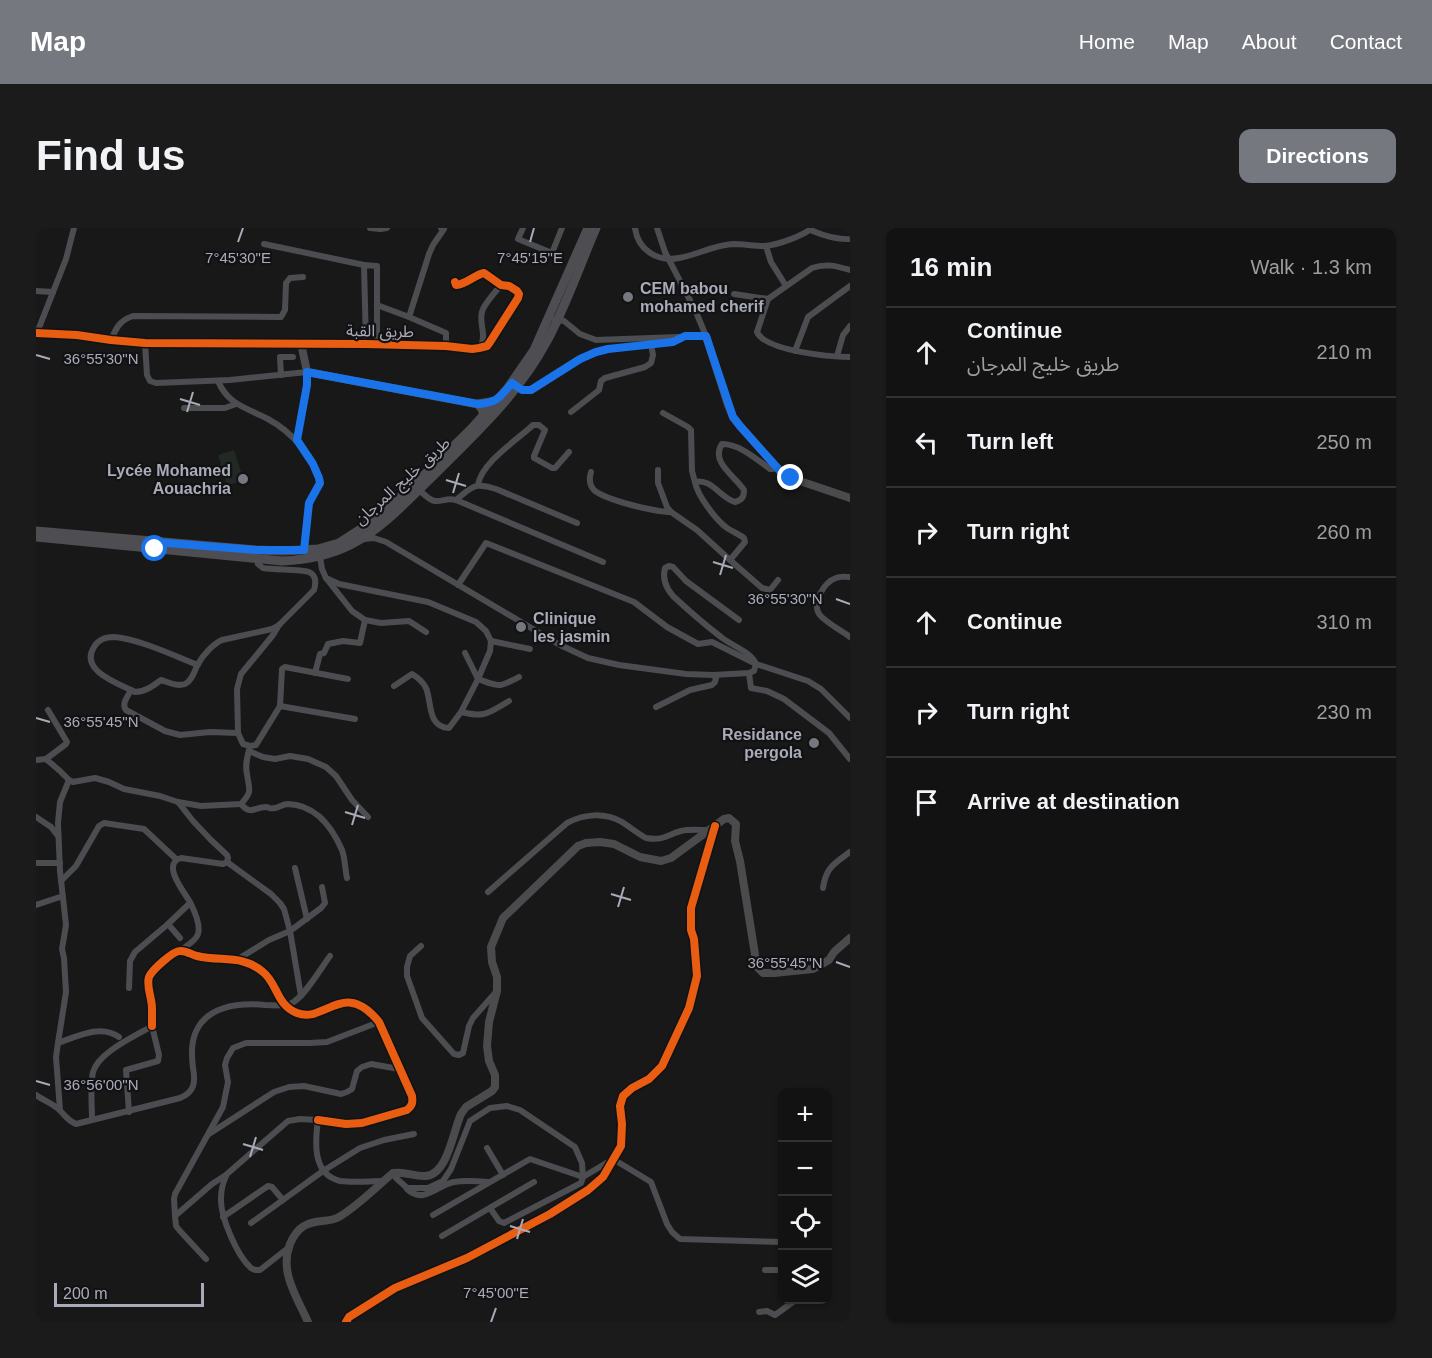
<!DOCTYPE html>
<html lang="en">
<head>
<meta charset="utf-8">
<style>
	:root { --surface:#121212; --page:#1b1b1b; --text:#f1f3f6; --muted:#9c9e9f; --line:#313232; --accent:#767880 }
	body { margin:0; font-family:Helvetica,"Noto Sans Arabic",sans-serif; background:var(--page); color:var(--text) }
	.controls { position:absolute; right:18px; bottom:18px; display:grid; overflow:hidden; border-radius:12px; box-shadow:0 2px 4px #0004 }
	.controls button { width:54px; height:54px; display:grid; place-items:center; padding:0; border:0; border-bottom:2px solid var(--line); background:var(--surface); color:var(--text); font:30px sans-serif }
	.scale { position:absolute; left:18px; bottom:15px; width:150px; box-sizing:border-box; padding-left:6px; border:3px solid #a9acb8; border-top:0; font-size:16px; line-height:21px; white-space:nowrap; color:#a9acb8; -webkit-text-stroke:4px #121214; paint-order:stroke }
	.stop { position:absolute; width:18px; height:18px; margin:-14px; border:4px solid #1a73e8; border-radius:50%; background:#fff }
	.stop.end { background:#1a73e8; border-color:#fff; box-shadow:0 2px 6px #0008 }
	.list { margin:0; padding:0; list-style:none }
	h2 { display:flex; justify-content:space-between; align-items:center; height:78px; margin:0; padding:0 24px; font-size:26px }
	h2 small { font-size:20px; font-weight:400; color:var(--muted) }
	.list li { display:grid; grid-template-columns:39px 1fr auto; gap:18px; align-items:center; box-sizing:border-box; height:90px; padding:0 24px; border-top:2px solid var(--line) }
	.list b { display:block; font-size:22px; white-space:nowrap }
	.list p { margin:0; font-size:20px; white-space:nowrap; color:var(--muted) }
	.list em { font-size:20px; font-style:normal; color:var(--muted) }
	.icon { flex:none; width:33px; height:33px; fill:none; stroke:currentColor; stroke-width:2; stroke-linecap:round; stroke-linejoin:round }
	.map { position:relative; flex:none; width:814px; height:1094px; overflow:hidden; border-radius:12px }
	header { display:flex; align-items:center; gap:36px; box-sizing:border-box; height:84px; padding:0 30px; background:var(--accent); color:#fff }
	header strong { font-size:28px }
	nav { display:flex; gap:33px; margin-inline-start:auto; font-size:21px }
	.intro { display:flex; align-items:center; justify-content:space-between; box-sizing:border-box; height:144px; padding:0 36px }
	h1 { margin:0; font-size:42px }
	.button { padding:15px 27px; border-radius:12px; background:var(--accent); color:#fff; font-size:21px; font-weight:700 }
	main { display:flex; gap:36px; padding:0 36px }
	aside { flex:1; background:var(--surface); border-radius:12px; box-shadow:0 2px 4px #0004 }
	.map>svg:first-child { display:block }
</style>
</head>
<body>
<header>
<strong>Map</strong>
<nav><a>Home</a><a>Map</a><a>About</a><a>Contact</a></nav>
</header>
<div class="intro"><h1>Find us</h1><a class="button">Directions</a></div>
<main>
<div class="map">
<svg width="814" height="1094" viewBox="0 0 814 1094">
	<rect width="100%" height="100%" fill="#181818"/>
	<polygon fill="#222823" points="198,222 208,253 191,257 182,227"/>
	<g fill="none" stroke-linecap="round" stroke-linejoin="round">
		<g stroke="#4c4d50" stroke-width="6">
			<polyline points="334,0 344,1 351,0"/>
			<polyline points="487,0 482,11 516,25 526,0"/>
			<path d="M599,0C602,22 621,34 643,30C661,27 678,17 697,16C707,16 718,18 729,18C741,17 767,8 776,0"/>
			<path d="M774,2C786,7 801,12 814,11"/>
			<polyline points="228,16 328,37"/>
			<polyline points="730,18 735,34 750,58"/>
			<polyline points="0,63 17,64"/>
			<path d="M698,66L732,71L721,104C729,123 795,129 814,129"/>
			<path d="M732,71L776,40C790,35 801,38 814,42"/>
			<polyline points="341,77 373,89 410,105 410,118"/>
			<polyline points="373,89 393,26 397,17 408,1 405,0"/>
			<polyline points="519,91 528,93 544,106 560,112 670,108 660,84 629,24 621,0"/>
			<polyline points="1,105 30,31 38,0"/>
			<path d="M75,112C80,100 84,92 97,88L245,89L249,82L250,55L254,50L267,49"/>
			<polyline points="109,115 111,147 114,153 120,155 194,152 271,144 271,157 261,212"/>
			<path d="M265,115L410,118L436,121L443,120L451,118L454,114L482,70L483,66L481,63L473,58L465,57L448,45C438,47 431,56 420,57L419,54"/>
			<polyline points="330,116 328,37 341,38 341,116"/>
			<path d="M444,120C452,105 441,94 447,81C450,74 460,63 465,57"/>
			<polyline points="759,123 772,89 814,58"/>
			<polyline points="801,128 807,107 814,98"/>
			<polyline points="245,147 244,129 257,129"/>
			<path d="M182,153C192,177 211,180 232,191C254,203 280,229 284,255L273,275L268,322"/>
			<polyline points="480,159 488,162 499,160 544,131 566,122 637,114 646,110"/>
			<polyline points="148,180 189,180 200,176"/>
			<polyline points="535,184 558,166 563,162 565,153 569,150 609,139 615,135 617,127 615,116"/>
			<polyline points="627,185 652,199 655,202 656,243 659,254"/>
			<path d="M740,238L737,241H734C720,231 704,216 686,216C674,234 699,248 708,262C708,269 706,272 699,274C684,270 676,250 659,254C661,267 680,292 691,300C697,304 703,306 708,310L709,314L694,332L726,360L734,362L742,352"/>
			<polyline points="622,242 622,255 631,279 635,284 661,302 694,332"/>
			<path d="M555,244C553,251 553,257 558,262C569,272 619,284 635,284"/>
			<path d="M442,257C445,235 481,212 497,197H503L509,202L498,228V230L516,240H519L533,224"/>
			<path d="M381,260C386,264 392,272 399,273C407,274 411,269 420,272L567,334"/>
			<path d="M420,272C437,258 438,254 460,261L541,295"/>
			<polyline points="328,311 338,310 350,314 524,417 552,430 583,437 650,446 677,447 680,450 679,454 676,457 654,462 620,479"/>
			<path d="M220,327L222,336L227,340C238,342 264,341 273,344C280,347 280,355 278,362L243,397L237,407L205,446L201,461L202,505L207,516L214,518L220,517L244,478L246,441L249,439L312,451"/>
			<path d="M284,329L286,341L290,350L303,356L392,374L440,394L450,403L455,413L454,423L442,451L425,484L413,500C391,499 396,474 390,460C387,454 381,449 376,446L358,458"/>
			<path d="M814,349C809,349 804,348 800,350C788,354 776,375 783,386C789,394 806,403 814,409"/>
			<polyline points="290,350 316,383 329,392 345,395 373,393 390,404"/>
			<polyline points="422,357 450,315 598,374 631,399 662,416 676,414 720,436 772,453 785,461 814,490"/>
			<polyline points="455,413 494,421"/>
			<path d="M429,425L442,451C464,459 462,460 483,449"/>
			<path d="M162,437C139,428 100,410 78,409C70,409 62,412 58,419C43,443 83,456 99,464C109,464 117,458 125,452C132,454 141,459 149,456C157,452 158,443 162,436C167,427 177,416 186,412L236,401L243,397"/>
			<polyline points="279,445 284,426 288,425 292,416 307,413 324,415 329,392"/>
			<polyline points="713,445 715,460 731,463 748,471 793,505 814,531"/>
			<path d="M677,447L713,445L718,443L720,436C714,423 696,418 685,409C668,396 652,382 637,368C630,360 626,351 629,340L633,338L637,339L650,353L703,392"/>
			<path d="M95,462C92,468 85,476 90,482L129,503L144,507L174,504L202,505"/>
			<polyline points="244,478 319,491"/>
			<path d="M425,484C450,490 452,485 473,473"/>
			<polyline points="213,523 227,529 239,531 254,528 272,531 290,539 300,548 316,572 332,589"/>
			<polyline points="10,531 30,516 31,514 12,482"/>
			<path d="M0,532L10,531L24,543L33,552L37,554L59,550L73,554L88,561L124,568L142,574L157,593L175,612L191,627L192,630L191,634L187,636L145,630C125,636 148,664 154,674C158,682 165,697 162,706C160,713 150,718 145,722"/>
			<path d="M142,574L165,578L205,576C217,563 213,562 211,546C209,537 211,530 213,522"/>
			<path d="M205,576C215,588 218,579 230,579C236,580 232,581 239,580C244,579 247,576 252,576C280,577 296,599 306,622C309,630 309,641 311,650"/>
			<polyline points="0,589 15,599 22,608"/>
			<polyline points="191,634 235,666 244,675 248,681 254,703 265,768"/>
			<polyline points="0,635 24,635"/>
			<polyline points="259,640 271,691"/>
			<polyline points="25,653 40,638 63,598 68,595 108,601 140,631"/>
			<path d="M787,660C790,639 798,636 814,624"/>
			<path d="M452,664L531,595C548,586 568,584 586,594C594,599 601,605 610,610C628,613 630,607 645,603C653,601 663,602 671,602"/>
			<polyline points="0,677 27,668"/>
			<polyline points="132,696 144,710"/>
			<polyline points="385,718 374,728 371,739 371,748 386,790 418,826 423,827 427,825 433,798 437,790 460,764"/>
			<polyline points="202,731 233,712 254,703 285,680 289,675 286,659"/>
			<polyline points="93,760 94,733 99,724 132,696 154,675"/>
			<path d="M116,798C116,792 116,786 116,780C116,770 110,758 113,749C116,742 137,723 144,723C149,722 156,727 161,728C185,734 206,726 227,744C242,756 240,777 261,785C289,796 308,750 343,794L376,868C377,875 376,878 371,882L326,895L310,896L282,892"/>
			<polyline points="22,815 30,764 28,730 26,721 30,697 24,643 22,595 24,574 33,552"/>
			<path d="M0,867C7,872 15,875 21,880C30,887 29,891 40,896L144,870C149,868 155,864 157,858C159,852 158,845 157,840C155,824 155,808 165,795C180,777 207,775 229,777C238,777 248,779 256,775C269,768 285,740 294,728"/>
			<path d="M24,882L20,829L22,815C42,808 64,796 83,809"/>
			<path d="M56,891C56,878 54,857 57,844C63,824 98,809 116,798L123,827L122,833L90,842L93,884"/>
			<polyline points="173,906 238,864 253,859 268,858 305,866 311,864 316,861 321,843 326,839 335,836 363,841"/>
			<polyline points="451,920 467,947"/>
			<polyline points="577,931 615,954 631,996 636,1004 644,1011 746,1014"/>
			<polyline points="357,945 360,950 371,960 392,960 407,953 415,941 434,893 454,880 471,878 484,882 539,919 546,935 547,949 545,955 468,995 463,993 454,980"/>
			<path d="M371,961C388,977 401,957 418,954C429,952 441,953 452,954"/>
			<polyline points="397,987 494,931 547,949 577,931"/>
			<polyline points="139,988 138,971 139,966 187,879 192,854 189,837 191,830 197,820 210,815 273,815 291,814 343,794"/>
			<polyline points="187,989 232,958 236,959 247,972"/>
			<polyline points="215,995 287,943 324,920 348,912 378,906"/>
			<polyline points="406,1008 498,954"/>
			<path d="M252,1020L224,1042C220,1042 219,1043 215,1040C201,1028 184,988 185,970C185,961 187,954 191,946L252,893L264,891L282,892C279,914 276,946 304,953C318,955 334,953 348,953"/>
			<polyline points="170,1031 144,1003 140,998 139,988 176,956 190,947"/>
			<polyline points="729,1042 746,1042"/>
			<polyline points="723,1084 731,1083 739,1087 757,1074 757,1072"/>
			<polyline points="310,1094 313,1089 359,1060 431,1030 514,986 552,962 567,949 585,918 586,896 584,878 587,868 596,860 613,851 626,838 653,780 661,748 658,711 655,702 655,680 679,598"/>
		</g>
		<polyline stroke="#4c4d50" stroke-width="8" points="0,105 41,107 75,112 109,115 265,115 271,144 445,177"/>
		<g stroke="#4b4b4e" stroke-width="8">
			<polyline points="670,108 692,177 697,189 704,198 745,244 755,250 814,270"/>
			<path d="M272,1094C261,1069 243,1044 254,1016C257,1009 261,1002 268,998C279,991 292,995 303,989C323,977 340,959 357,945C370,943 378,949 390,948C412,946 417,903 425,886L430,879L456,863L459,859V847L453,833L451,818L453,794L461,763V749L456,734L455,719L467,690L542,618L550,615L564,614L578,616L604,629L625,633L635,630L688,591L693,590L700,596L699,613L704,633L721,739L727,745H738L777,741L793,732L798,724L814,710"/>
		</g>
		<g stroke="#4e4e52" stroke-width="9">
			<polyline points="448,187 446,181 442,176 460,173"/>
			<polyline points="0,303 220,322 247,323 282,321 303,315 337,293 383,252 435,201 471,161 498,122 552,0"/>
			<path d="M0,309L246,333C271,332 293,328 316,316C347,300 371,273 396,249C438,207 483,166 511,113C530,78 544,37 560,0"/>
		</g>
		<g stroke="#121214" stroke-width="11">
			<g id="cycleway">
				<path d="M0,105L41,107L75,112L109,115L330,116L410,118L436,121L443,120L451,118L454,114L482,70L483,66L481,63L473,58L465,57L448,45C438,47 431,56 420,57L419,54"/>
				<path d="M116,798C116,792 116,786 116,780C116,770 110,758 113,749C116,742 137,723 144,723C149,722 156,727 161,728C185,734 206,726 227,744C242,756 240,777 261,785C289,796 308,750 343,794L376,868C377,875 376,878 371,882L326,895L310,896L282,892"/>
				<polyline points="310,1094 313,1089 359,1060 431,1030 514,986 552,962 567,949 585,918 586,896 584,878 587,868 596,860 613,851 626,838 653,780 661,748 658,711 655,702 655,680 679,598"/>
			</g>
		</g>
		<use href="#cycleway" stroke="#e95d12" stroke-width="8"/>
	</g>
	<g fill="none" stroke-linecap="round" stroke-linejoin="round">
		<path stroke="#1a73e8" stroke-width="8" d="M119,321V314L220,322H268L273,275L284,255L283,250L277,236L261,212L271,157V144L442,176C461,175 464,169 476,155L486,162H495L544,131L560,124L572,121L637,114L649,108H670L697,189L704,198L745,244L755,250"/>
	</g>
	<path fill="none" stroke="#a9acb8" stroke-width="2" d="M202,14L207,0M494,14L498,0M0,127L14,131M144,171L164,177M151,184L157,164M410,252L430,258M417,265L423,245M677,334L697,340M684,347L690,327M800,371L814,376M0,490L14,494M309,584L329,590M316,597L322,577M575,666L595,672M582,679L588,659M800,734L814,739M0,853L14,857M207,916L227,922M214,929L220,909M474,998L494,1004M481,1011L487,991M455,1094L460,1080"/>
	<g fill="#767880" stroke="#121214" stroke-width="2">
		<circle cx="592" cy="69" r="6"/>
		<circle cx="207" cy="251" r="6"/>
		<circle cx="485" cy="399" r="6"/>
		<circle cx="778" cy="515" r="6"/>
	</g>
	<g text-anchor="middle" dominant-baseline="central" stroke-width="4.5" stroke-linejoin="round" paint-order="stroke">
		<g font-size="16" font-weight="bold" fill="#a9acb8" stroke="#121214" text-anchor="start">
			<text x="604" y="60">CEM babou<tspan x="604" dy="18">mohamed cherif</tspan></text>
			<text x="195" y="242" text-anchor="end">Lycée Mohamed<tspan x="195" dy="18">Aouachria</tspan></text>
			<text x="497" y="390">Clinique<tspan x="497" dy="18">les jasmin</tspan></text>
			<text x="766" y="506" text-anchor="end">Residance<tspan x="766" dy="18">pergola</tspan></text>
		</g>
		<g font-size="16" fill="#a9acb8" stroke="#121214">
			<text transform="translate(344 103) rotate(1)">طريق القبة</text>
			<text transform="translate(366 253) rotate(-42)">طريق خليج المرجان</text>
		</g>
	</g>
	<g font-size="15" text-anchor="middle" fill="#a9acb8" stroke="#121214" stroke-width="4.5" stroke-linejoin="round" paint-order="stroke">
		<text x="202" y="35">7°45'30"E</text>
		<text x="494" y="35">7°45'15"E</text>
		<text x="65" y="136">36°55'30"N</text>
		<text x="749" y="376">36°55'30"N</text>
		<text x="65" y="499">36°55'45"N</text>
		<text x="749" y="740">36°55'45"N</text>
		<text x="65" y="862">36°56'00"N</text>
		<text x="460" y="1070">7°45'00"E</text>
	</g>
</svg>
<div class="controls">
<button>+</button>
<button>−</button>
<button><svg class="icon" aria-label="locate" viewBox="0 0 24 24"><circle cx="12" cy="12" r="6"/><path d="M12 2v4M12 18v4M2 12h4M18 12h4"/></svg></button>
<button><svg class="icon" aria-label="layers" viewBox="0 0 24 24"><path d="M12 4l9 5-9 5-9-5zM3 14l9 5 9-5"/></svg></button>
</div>
<div class="scale">200 m</div>
<div class="stop" style="left:119px;top:321px"></div>
<div class="stop end" style="left:755px;top:250px"></div>
</div>
<aside>
<h2>16 min<small>Walk · 1.3 km</small></h2>
<ul class="list">
<li><svg class="icon" aria-label="ahead" viewBox="0 0 24 24"><path d="M12 20V5M6 11l6-6 6 6"/></svg><div><b>Continue</b><p>طريق خليج المرجان</p></div><em>210 m</em></li>
<li><svg class="icon" aria-label="left" viewBox="0 0 24 24"><path d="M17 20v-9H6M10 6l-5 5 5 5"/></svg><div><b>Turn left</b></div><em>250 m</em></li>
<li><svg class="icon" aria-label="right" viewBox="0 0 24 24"><path d="M7 20v-9h11M14 6l5 5-5 5"/></svg><div><b>Turn right</b></div><em>260 m</em></li>
<li><svg class="icon" aria-label="ahead" viewBox="0 0 24 24"><path d="M12 20V5M6 11l6-6 6 6"/></svg><div><b>Continue</b></div><em>310 m</em></li>
<li><svg class="icon" aria-label="right" viewBox="0 0 24 24"><path d="M7 20v-9h11M14 6l5 5-5 5"/></svg><div><b>Turn right</b></div><em>230 m</em></li>
<li><svg class="icon" aria-label="arrive" viewBox="0 0 24 24"><path d="M6 21V4h12l-3 4 3 4H6"/></svg><div><b>Arrive at destination</b></div></li>
</ul>
</aside>
</main>
</body>
</html>
